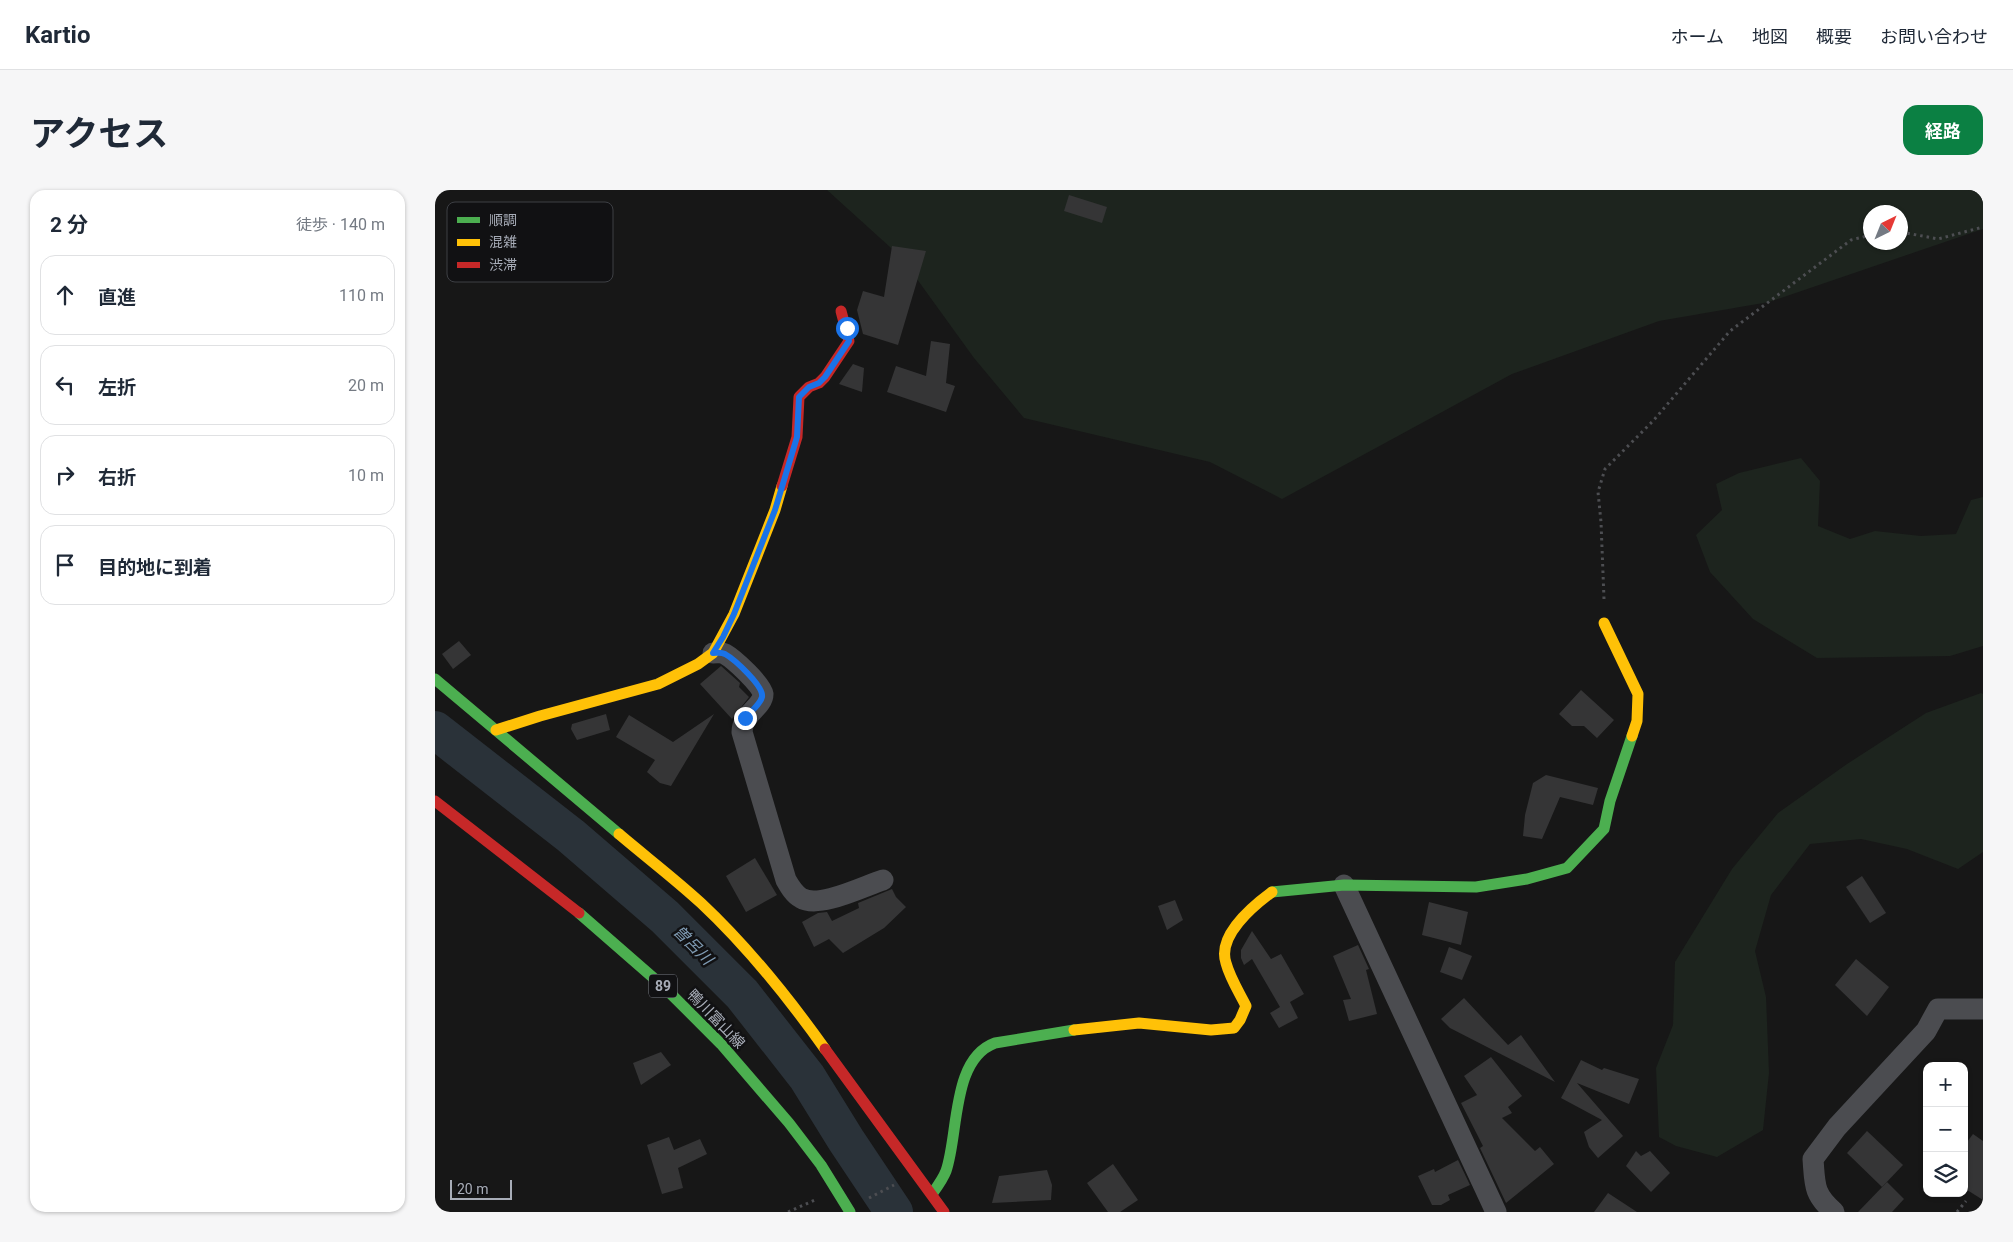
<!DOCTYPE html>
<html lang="ja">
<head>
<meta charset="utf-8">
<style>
	:root { --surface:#fff; --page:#f6f6f7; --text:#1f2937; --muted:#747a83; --line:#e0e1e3; --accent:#0b8043 }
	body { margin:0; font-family:Roboto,"Noto Sans JP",sans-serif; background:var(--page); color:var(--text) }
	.controls { position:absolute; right:15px; bottom:15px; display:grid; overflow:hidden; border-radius:10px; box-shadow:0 1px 4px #0004 }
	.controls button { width:45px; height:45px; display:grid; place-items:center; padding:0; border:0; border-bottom:1px solid var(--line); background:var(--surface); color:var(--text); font:25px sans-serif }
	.compass { position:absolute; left:1428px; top:15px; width:45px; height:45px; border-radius:50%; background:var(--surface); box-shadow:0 1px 4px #0004; rotate:43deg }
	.scale { position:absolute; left:15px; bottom:12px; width:62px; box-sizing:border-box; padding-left:5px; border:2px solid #a8adb8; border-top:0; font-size:14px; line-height:18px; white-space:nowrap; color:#a8adb8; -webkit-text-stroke:4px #111113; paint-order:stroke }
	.stop { position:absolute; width:15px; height:15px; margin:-11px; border:4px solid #1a73e8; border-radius:50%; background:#fff }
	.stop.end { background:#1a73e8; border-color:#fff; box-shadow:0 1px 5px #0008 }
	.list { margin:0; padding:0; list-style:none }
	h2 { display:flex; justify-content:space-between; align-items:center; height:65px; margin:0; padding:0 20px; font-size:21px }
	h2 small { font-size:16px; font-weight:400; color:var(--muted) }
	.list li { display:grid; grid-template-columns:32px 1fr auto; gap:15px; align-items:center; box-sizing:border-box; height:80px; margin:0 10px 10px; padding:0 10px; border:1px solid var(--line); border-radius:15px }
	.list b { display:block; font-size:19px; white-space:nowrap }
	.list em { font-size:16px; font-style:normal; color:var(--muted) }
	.icon { flex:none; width:28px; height:28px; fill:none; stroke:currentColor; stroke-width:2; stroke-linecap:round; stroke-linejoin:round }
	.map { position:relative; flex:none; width:1548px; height:1022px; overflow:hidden; border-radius:15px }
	header { display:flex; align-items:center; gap:30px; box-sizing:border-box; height:70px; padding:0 25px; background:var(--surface); border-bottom:1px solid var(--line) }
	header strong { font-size:24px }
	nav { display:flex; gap:28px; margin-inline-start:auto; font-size:18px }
	.intro { display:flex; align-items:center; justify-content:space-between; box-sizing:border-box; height:120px; padding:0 30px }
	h1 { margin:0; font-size:35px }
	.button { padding:12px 22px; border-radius:15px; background:var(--accent); color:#fff; font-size:18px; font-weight:700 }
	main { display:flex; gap:30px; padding:0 30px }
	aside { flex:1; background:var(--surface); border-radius:15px; box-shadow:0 1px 4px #0004 }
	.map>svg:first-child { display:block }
</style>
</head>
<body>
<header>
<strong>Kartio</strong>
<nav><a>ホーム</a><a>地図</a><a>概要</a><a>お問い合わせ</a></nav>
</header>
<div class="intro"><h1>アクセス</h1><a class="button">経路</a></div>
<main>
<aside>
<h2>2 分<small>徒歩 · 140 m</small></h2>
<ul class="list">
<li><svg class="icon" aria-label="ahead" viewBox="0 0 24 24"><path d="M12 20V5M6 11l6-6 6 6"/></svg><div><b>直進</b></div><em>110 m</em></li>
<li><svg class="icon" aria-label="left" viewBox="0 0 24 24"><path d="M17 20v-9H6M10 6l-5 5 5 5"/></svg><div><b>左折</b></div><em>20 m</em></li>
<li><svg class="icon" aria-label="right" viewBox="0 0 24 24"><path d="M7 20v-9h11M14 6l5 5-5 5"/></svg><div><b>右折</b></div><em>10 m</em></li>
<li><svg class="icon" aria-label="arrive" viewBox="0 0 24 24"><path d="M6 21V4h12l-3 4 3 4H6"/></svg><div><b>目的地に到着</b></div></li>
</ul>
</aside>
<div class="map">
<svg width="1548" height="1022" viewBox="0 0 1548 1022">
	<rect width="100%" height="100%" fill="#171717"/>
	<g fill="#1d241e" fill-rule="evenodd">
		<path d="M392,0H1548V39L1334,112L1224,131L1077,184L847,309L775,272L589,228L539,168L466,67ZM1436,22H1466V52H1436Z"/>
		<polygon points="1366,268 1385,291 1383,336 1415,349 1440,341 1486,346 1521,344 1536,310 1548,307 1548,456 1515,466 1382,468 1318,429 1275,382 1261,345 1287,320 1281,294 1304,283"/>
		<polygon points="1546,503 1548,504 1548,662 1523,679 1472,659 1426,649 1375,654 1336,705 1320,761 1331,807 1334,883 1328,940 1282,967 1241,956 1224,947 1221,878 1238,835 1240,772 1297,679 1343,623 1412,574 1491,523"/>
	</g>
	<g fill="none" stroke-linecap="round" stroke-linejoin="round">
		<polyline stroke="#2a3239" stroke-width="38" points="0,540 136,646 230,727 307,804 372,887 411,950 459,1022"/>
	</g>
	<g fill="#353536">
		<polygon points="634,5 672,17 667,33 629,21"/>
		<polygon points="457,56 491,61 463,155 428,144 422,120 428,101 449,107"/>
		<polygon points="496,151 515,154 511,193 520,196 511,222 452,202 461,176 491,186"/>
		<polygon points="418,174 429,178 427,202 404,194"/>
		<polygon points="24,451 36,465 18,479 7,464"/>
		<polygon points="286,476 305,493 304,497 314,507 297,529 265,494"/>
		<polygon points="1146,500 1179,530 1162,548 1149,536 1137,536 1124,524"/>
		<polygon points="171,524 175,540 142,550 136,539 137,534"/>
		<polygon points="279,524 236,596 225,593 212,582 220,570 181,547 194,525 238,552"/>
		<polygon points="1111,585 1163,598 1158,615 1125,607 1107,649 1088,646 1090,625 1098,593"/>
		<polygon points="320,668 342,705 311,722 291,686"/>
		<polygon points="1427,686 1451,723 1435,733 1411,697"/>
		<polygon points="457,699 461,707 471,717 449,738 408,763 394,749 379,757 367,732 383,723 392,722 397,731 424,718 423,713"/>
		<polygon points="740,710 748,730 732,740 723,716"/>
		<polygon points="994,712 1033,722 1026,755 987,745"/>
		<polygon points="817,741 836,769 846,764 869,804 855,812 863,828 844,838 835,823 845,817 817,769 809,775 806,768 806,760"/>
		<polygon points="923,755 934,779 931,780 942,824 914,831 908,810 916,809 898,766"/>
		<polygon points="1014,757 1037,766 1027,790 1005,782"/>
		<polygon points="1421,769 1454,797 1432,826 1400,795"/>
		<polygon points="1029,808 1073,855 1086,845 1120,892 1015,838 1006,829"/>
		<polygon points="226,862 236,875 206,895 198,873"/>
		<polygon points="1056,867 1087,906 1073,917 1077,923 1067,928 1100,961 1105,957 1119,974 1071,1013 1045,958 1048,956 1026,913 1042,905 1029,886"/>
		<polygon points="1146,870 1167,880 1169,878 1204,889 1194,914 1142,893 1188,946 1163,968 1154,957 1149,942 1167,930 1126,908"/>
		<polygon points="1432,941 1468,975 1447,997 1412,963"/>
		<polygon points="1538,944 1548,951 1548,1010 1529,998 1529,956"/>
		<polygon points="234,947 239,960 265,949 272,964 243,978 248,998 227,1004 212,955"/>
		<polygon points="1201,961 1206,966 1215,961 1235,983 1216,1002 1191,976"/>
		<polygon points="1023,970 1035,995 1013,1005 1015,1010 1006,1015 997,1015 983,986 999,979 1000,982"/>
		<polygon points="678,974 703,1010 685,1022 673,1022 652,993"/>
		<polygon points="612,980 617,995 616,1010 557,1013 564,986"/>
		<polygon points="1452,992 1469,1009 1457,1022 1423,1022"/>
		<polygon points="1173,1003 1202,1022 1159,1022"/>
	</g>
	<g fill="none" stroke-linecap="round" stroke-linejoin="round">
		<g stroke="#4d4e52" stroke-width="3" stroke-dasharray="2.5 4" stroke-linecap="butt">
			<polyline points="1466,42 1503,49 1548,37"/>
			<polyline points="1169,409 1166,332 1163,302 1170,279 1218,231 1295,141 1416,50 1436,45"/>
			<polyline points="434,1008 459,995"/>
			<polyline points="353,1022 380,1010"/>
			<polyline points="1522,1022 1531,1011"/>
		</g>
		<g stroke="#4b4c50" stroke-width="21">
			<path d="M278,463C283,463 286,462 290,464C299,469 327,495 328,504C328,517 307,524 307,542L351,690C355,697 359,704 366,708C384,719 429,696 448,690"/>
			<polyline points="909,695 1061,1022"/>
			<path d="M1399,1022C1378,1004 1380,994 1378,969L1402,937L1491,841L1503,819H1548"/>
		</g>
		<g stroke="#4caf50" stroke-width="11">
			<polyline points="0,489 184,644"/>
			<polyline points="837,702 909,695 1041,697 1092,689 1132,678 1169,639 1175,611 1197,546"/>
			<polyline points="144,723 230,798 286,854 354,933 386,975 415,1022"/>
			<path d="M497,1004C502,997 508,989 511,981C524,944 516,869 560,853L639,840"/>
		</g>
		<g stroke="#ffc107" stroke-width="11">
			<polyline points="1169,433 1203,504 1202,531 1197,546"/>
			<polyline points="61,540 105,526 223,494 263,474 278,463 299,424 340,320 347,296"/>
			<path d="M184,644C211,667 240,689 266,713C313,757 353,807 390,859"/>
			<path d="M639,840L704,833L776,840L799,838L805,830L811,816C804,802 795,788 791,773C782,746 818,716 837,702"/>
		</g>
		<g stroke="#c62828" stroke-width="11">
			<polyline points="347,296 362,247 364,207 374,197 384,193 390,187 414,151 406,121"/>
			<polyline points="0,611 144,723"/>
			<polyline points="390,859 509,1022"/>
		</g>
	</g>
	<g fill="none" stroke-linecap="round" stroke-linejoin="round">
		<path stroke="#1a73e8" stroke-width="6" d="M310,528C315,522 325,515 327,507C329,496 299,469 290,464C286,462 282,463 278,463L288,447L299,424L340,320L362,247L364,207L374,197L384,193L390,187L414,151L412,138"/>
	</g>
	<g text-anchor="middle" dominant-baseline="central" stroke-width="5" stroke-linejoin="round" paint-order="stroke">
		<rect fill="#111113" stroke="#7b7e86" stroke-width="1" x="214" y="784.5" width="28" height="23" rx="4"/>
		<g font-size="14" font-weight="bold" fill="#a8adb8">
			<text x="228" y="796">89</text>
		</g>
		<g font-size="15" fill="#a8adb8" stroke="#111113">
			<text transform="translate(281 829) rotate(46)">鴨川富山線</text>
		</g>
		<g font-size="16" font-style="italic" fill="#7f9bb3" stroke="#111113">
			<text transform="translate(258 755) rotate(45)">曽呂川</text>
		</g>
	</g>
	<rect x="12" y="12" width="166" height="80" rx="8" fill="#111113" stroke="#3e4045" stroke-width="1"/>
	<rect x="22" y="27" width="23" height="6" fill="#4caf50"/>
	<rect x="22" y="49" width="23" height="7" fill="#ffc107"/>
	<rect x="22" y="72" width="23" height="6" fill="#c62828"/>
	<g font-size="14" fill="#a8adb8">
		<text x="54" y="35">順調</text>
		<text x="54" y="57">混雑</text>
		<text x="54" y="80">渋滞</text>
	</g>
</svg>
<div class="controls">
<button>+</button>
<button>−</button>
<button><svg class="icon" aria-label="layers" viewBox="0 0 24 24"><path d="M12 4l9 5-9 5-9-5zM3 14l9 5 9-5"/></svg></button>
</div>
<svg class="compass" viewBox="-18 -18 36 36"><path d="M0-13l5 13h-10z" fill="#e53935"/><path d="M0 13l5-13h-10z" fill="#747a83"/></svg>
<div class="scale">20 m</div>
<div class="stop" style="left:412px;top:138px"></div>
<div class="stop end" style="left:310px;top:528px"></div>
</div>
</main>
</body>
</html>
